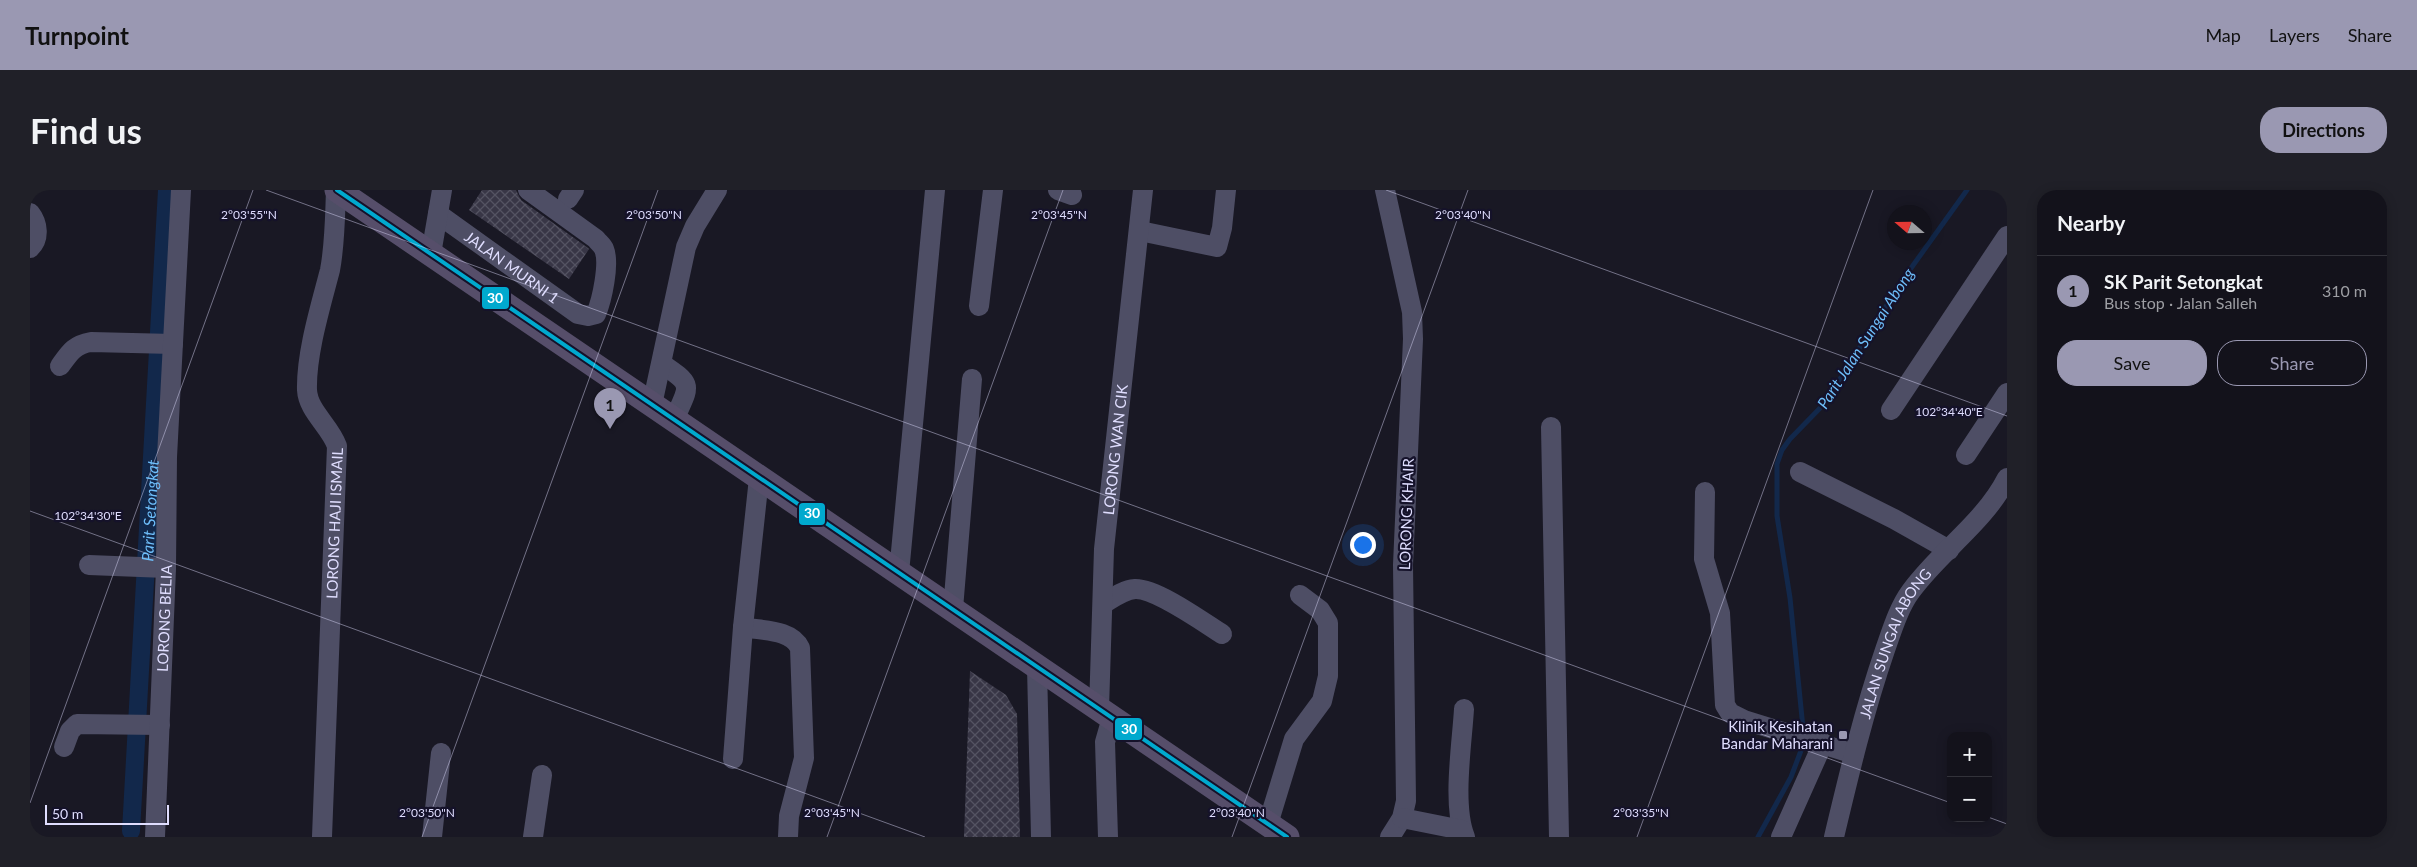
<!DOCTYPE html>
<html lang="en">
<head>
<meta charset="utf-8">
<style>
	:root { --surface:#13121b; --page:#202028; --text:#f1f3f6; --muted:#9d9ea3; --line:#32323a; --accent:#9a98b2 }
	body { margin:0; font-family:Lato,sans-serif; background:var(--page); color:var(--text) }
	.controls { position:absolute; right:15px; bottom:15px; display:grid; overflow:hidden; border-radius:10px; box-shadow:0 2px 12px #0003 }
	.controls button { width:45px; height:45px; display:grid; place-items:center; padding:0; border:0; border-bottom:1px solid var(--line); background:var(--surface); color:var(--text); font:25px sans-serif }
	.compass { position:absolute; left:1857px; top:15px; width:45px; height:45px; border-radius:50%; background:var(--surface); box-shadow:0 2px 12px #0003; rotate:290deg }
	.scale { position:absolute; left:15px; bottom:12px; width:124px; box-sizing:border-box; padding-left:5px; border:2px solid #dfddfe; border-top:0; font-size:14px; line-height:18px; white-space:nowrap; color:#dfddfe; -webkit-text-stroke:4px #15122a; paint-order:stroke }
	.you { position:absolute; left:1332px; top:354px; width:18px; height:18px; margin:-12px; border:4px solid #fff; border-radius:50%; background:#1a73e8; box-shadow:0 0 0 8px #1a73e833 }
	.badge { display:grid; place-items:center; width:32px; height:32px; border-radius:50%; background:var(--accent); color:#111; font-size:16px; font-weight:700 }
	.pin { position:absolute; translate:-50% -41px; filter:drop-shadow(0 1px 2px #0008) }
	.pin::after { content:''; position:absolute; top:26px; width:18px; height:15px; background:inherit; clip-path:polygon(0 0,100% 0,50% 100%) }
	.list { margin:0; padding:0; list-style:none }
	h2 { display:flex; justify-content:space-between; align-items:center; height:65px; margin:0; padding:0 20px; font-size:21px }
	h2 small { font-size:16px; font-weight:400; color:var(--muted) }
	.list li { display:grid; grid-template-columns:32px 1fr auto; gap:15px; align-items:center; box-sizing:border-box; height:70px; padding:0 20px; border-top:1px solid var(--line) }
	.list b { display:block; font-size:19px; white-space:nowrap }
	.list p { margin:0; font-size:16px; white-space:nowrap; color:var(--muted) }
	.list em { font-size:16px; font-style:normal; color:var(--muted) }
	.actions { display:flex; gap:10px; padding:15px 20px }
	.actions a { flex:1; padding:11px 0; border:1px solid var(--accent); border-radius:20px; text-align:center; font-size:18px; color:var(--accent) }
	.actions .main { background:var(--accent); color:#111 }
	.map { position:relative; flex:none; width:1977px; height:647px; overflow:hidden; border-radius:20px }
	header { display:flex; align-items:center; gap:30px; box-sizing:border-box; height:70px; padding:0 25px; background:var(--accent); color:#111 }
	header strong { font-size:24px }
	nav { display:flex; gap:28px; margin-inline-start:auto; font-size:18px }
	.intro { display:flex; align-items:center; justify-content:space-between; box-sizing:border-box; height:120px; padding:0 30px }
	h1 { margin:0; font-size:35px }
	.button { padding:12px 22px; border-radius:20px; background:var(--accent); color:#111; font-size:18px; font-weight:700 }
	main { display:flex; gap:30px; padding:0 30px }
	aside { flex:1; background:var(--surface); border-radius:20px; box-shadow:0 2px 12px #0003 }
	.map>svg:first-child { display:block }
</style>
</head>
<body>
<header>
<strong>Turnpoint</strong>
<nav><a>Map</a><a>Layers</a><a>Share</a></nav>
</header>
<div class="intro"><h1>Find us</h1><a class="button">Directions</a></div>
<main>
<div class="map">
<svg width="1977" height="647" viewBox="0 0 1977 647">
	<defs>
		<pattern id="building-cross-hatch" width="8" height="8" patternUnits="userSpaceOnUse" patternTransform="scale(1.25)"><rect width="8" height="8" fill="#383646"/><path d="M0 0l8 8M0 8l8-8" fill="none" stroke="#545362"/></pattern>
	</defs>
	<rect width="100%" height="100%" fill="#191824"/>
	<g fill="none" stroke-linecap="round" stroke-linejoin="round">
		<g stroke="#12284b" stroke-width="5">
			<polyline points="1773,538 1760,408 1747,326 1747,274 1752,260 1760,249 1794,214 1874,88 1937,0"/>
			<polyline points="1728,647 1761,587 1772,558"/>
		</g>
		<path stroke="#12284b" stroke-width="18" id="s1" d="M101,641L137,0"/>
	</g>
	<g fill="url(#building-cross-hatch)">
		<polygon points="452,0 486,0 491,10 558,58 559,59 539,89 439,20"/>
		<polygon points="940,481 976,505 987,524 990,647 934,647"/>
	</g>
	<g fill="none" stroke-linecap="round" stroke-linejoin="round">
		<g stroke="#4e4e65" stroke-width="20">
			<polyline points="1028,0 1042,5"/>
			<polyline points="1355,0 1382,122 1383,149 1373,375 1376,611 1372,628 1360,647"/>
			<polyline points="538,9 544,0"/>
			<path d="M0,23C8,33 10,49 0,58"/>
			<path id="s2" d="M408,24L548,124L558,126L566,124C572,110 580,73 574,59C573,56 568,52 566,49L498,0"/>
			<polyline points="1110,41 1187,57 1192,38 1196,0"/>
			<polyline points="401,64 412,0"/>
			<polyline points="949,116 963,0"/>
			<path d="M632,174C665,196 659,195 644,230"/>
			<path d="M30,176C40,162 44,155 61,152L143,154"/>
			<polyline points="622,215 656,57 665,36 687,0"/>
			<polyline points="1861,220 1977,46"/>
			<polyline points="1521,237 1529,647"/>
			<polyline points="1936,265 1977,203"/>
			<polyline points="1770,282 1864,329 1919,360"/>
			<polyline points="1675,302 1674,369 1690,423 1695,515 1700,523 1714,530 1824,564"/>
			<polyline points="59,375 136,378"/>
			<polyline points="869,383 905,0"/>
			<path d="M1073,414C1083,408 1093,400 1105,399C1126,398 1173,432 1192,444"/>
			<polyline points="923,419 942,189"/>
			<path d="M713,437C732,441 761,439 770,458L774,568L759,626L758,647"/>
			<polyline points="1007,477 1011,647"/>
			<path id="s3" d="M1069,519L1074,359L1113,0"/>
			<path d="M1434,519C1432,554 1422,615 1435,647"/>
			<polyline points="34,557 40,541 47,534 130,535"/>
			<polyline points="703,569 713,437 729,288"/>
			<polyline points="1372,628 1432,640"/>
			<polyline points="1238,634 1264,549 1292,511 1298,486 1298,433 1290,420 1270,405"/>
			<path id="s4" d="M125,647L136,378L137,267L151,0"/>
			<path id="s5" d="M292,647L307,256C300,236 278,221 277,200C276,163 291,115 300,80C305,54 305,26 306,0"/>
			<polyline points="402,647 411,563"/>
			<polyline points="503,647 512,585"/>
			<polyline points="1078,647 1075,552 1079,538 1086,531"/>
			<polyline points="1751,647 1793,553"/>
			<path id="s6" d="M1804,647C1819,584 1834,521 1855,460C1862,440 1869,417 1881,401C1910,361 1954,333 1977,288"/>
		</g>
		<polyline stroke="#564e6a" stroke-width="25" points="307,0 1257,647"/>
		<g stroke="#15122a" stroke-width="8">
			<polyline id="bus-1" points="307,0 1257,647"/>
		</g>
		<use href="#bus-1" stroke="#00a9ce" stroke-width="4"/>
	</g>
	<path fill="none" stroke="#dfddfe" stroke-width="1" stroke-opacity="0.45" d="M236,0L1921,613M1356,0L1977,226M0,321L895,647M0,613L223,0M1958,627L1977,634M392,647L628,0M797,647L1033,0M1202,647L1438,0M1607,647L1843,0"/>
	<rect fill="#9a98b2" stroke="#15122a" stroke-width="2" x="1808" y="540" width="10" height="10" rx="2.5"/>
	<g text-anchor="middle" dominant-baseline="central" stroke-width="4.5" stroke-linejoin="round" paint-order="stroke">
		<g font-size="15" fill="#dfddfe" stroke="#15122a">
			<text stroke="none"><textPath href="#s2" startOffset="91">JALAN MURNI 1</textPath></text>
			<text stroke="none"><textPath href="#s3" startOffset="260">LORONG WAN CIK</textPath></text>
			<text transform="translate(1376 324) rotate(-88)">LORONG KHAIR</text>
			<text stroke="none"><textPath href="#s5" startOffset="314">LORONG HAJI ISMAIL</textPath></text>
			<text stroke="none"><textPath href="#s4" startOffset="219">LORONG BELIA</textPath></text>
			<text stroke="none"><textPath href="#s6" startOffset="204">JALAN SUNGAI ABONG</textPath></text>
		</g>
		<g font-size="15" fill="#dfddfe" stroke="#15122a" text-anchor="end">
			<text x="1803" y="536">Klinik Kesihatan<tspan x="1803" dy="17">Bandar Maharani</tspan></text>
		</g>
		<g font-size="16" font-style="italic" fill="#6ebefa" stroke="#15122a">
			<text transform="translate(1835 148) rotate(-57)">Parit Jalan Sungai Abong</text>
			<text stroke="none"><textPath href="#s1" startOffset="321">Parit Setongkat</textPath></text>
		</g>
	</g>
	<g font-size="12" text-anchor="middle" fill="#dfddfe" stroke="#15122a" stroke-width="4.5" stroke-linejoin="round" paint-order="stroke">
		<text x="219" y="29">2°03'55"N</text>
		<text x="624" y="29">2°03'50"N</text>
		<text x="1029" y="29">2°03'45"N</text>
		<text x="1433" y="29">2°03'40"N</text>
		<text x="1919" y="226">102°34'40"E</text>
		<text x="58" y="330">102°34'30"E</text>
		<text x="397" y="627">2°03'50"N</text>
		<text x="802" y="627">2°03'45"N</text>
		<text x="1207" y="627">2°03'40"N</text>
		<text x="1611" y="627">2°03'35"N</text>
	</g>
	<g stroke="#15122a" stroke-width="2">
		<rect x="451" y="96" width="29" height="24" rx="5" fill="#00a9ce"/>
		<rect x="768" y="312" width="28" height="24" rx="5" fill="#00a9ce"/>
		<rect x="1084" y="527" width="29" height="24" rx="5" fill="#00a9ce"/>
	</g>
	<g font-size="14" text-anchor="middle" font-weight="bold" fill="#fff">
		<text x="465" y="113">30</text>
		<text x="782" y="328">30</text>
		<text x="1099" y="544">30</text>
	</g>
</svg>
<div class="controls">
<button>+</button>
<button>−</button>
</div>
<svg class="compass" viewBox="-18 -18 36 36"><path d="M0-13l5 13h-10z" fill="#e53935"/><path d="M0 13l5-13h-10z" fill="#9d9ea3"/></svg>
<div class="scale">50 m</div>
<div class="you"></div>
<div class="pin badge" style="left:580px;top:239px">1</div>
</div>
<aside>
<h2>Nearby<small></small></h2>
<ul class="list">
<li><span class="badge">1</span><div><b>SK Parit Setongkat</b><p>Bus stop · Jalan Salleh</p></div><em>310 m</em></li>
</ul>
<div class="actions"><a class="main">Save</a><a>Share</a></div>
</aside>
</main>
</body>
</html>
